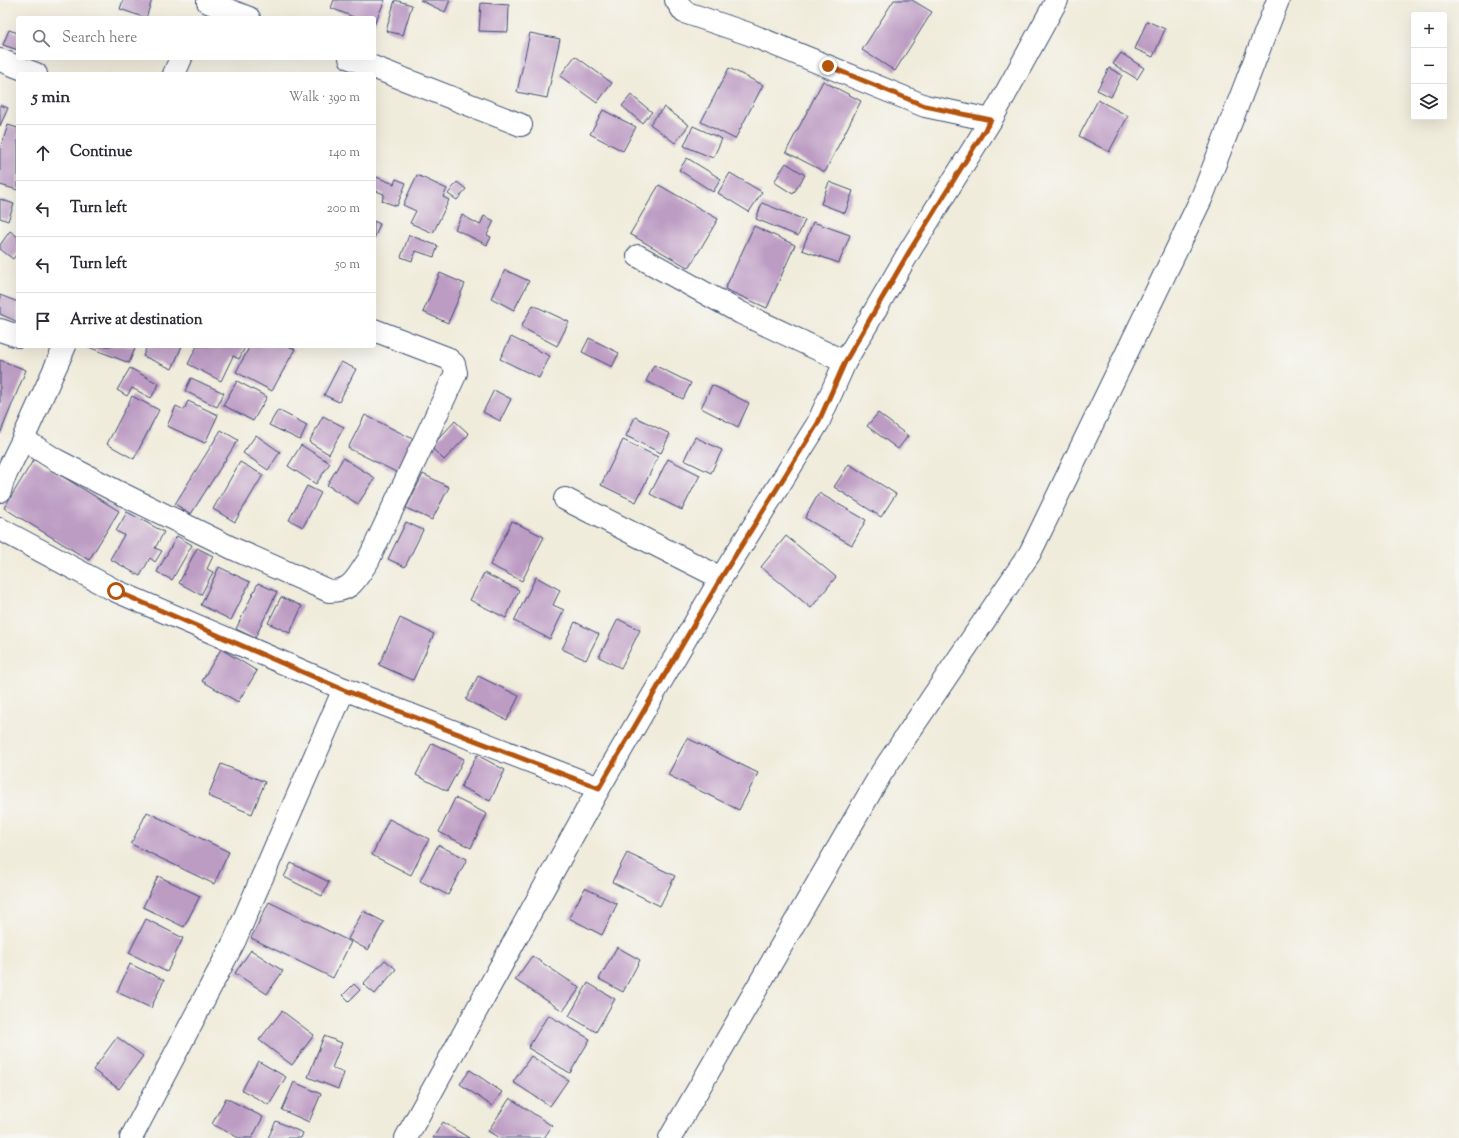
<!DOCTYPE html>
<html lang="en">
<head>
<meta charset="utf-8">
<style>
	:root { --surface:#fff; --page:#f7f7f7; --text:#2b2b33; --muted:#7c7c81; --line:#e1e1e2 }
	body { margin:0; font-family:"Sorts Mill Goudy",serif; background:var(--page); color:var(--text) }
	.controls { position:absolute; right:12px; top:12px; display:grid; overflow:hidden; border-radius:4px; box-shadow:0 4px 16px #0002 }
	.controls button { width:36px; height:36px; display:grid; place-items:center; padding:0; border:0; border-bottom:1px solid var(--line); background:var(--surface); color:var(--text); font:20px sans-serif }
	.stop { position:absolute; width:12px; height:12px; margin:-9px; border:3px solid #b45309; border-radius:50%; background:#fff }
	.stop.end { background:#b45309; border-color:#fff; box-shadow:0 1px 4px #0008 }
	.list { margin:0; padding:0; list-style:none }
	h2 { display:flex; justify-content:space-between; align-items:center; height:52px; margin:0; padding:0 16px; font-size:17px }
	h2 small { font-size:13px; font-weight:400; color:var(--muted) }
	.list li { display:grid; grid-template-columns:26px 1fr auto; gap:12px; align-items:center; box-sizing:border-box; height:56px; padding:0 16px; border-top:1px solid var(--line) }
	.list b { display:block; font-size:15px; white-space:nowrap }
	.list em { font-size:13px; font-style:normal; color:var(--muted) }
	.icon { flex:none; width:22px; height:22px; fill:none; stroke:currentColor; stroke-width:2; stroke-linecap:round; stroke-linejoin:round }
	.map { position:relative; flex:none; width:1459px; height:1138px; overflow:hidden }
	.search { position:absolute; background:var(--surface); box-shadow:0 4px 16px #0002; left:16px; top:16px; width:360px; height:44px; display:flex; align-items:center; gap:10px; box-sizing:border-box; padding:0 14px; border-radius:4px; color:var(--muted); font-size:15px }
	.panel { position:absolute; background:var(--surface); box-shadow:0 4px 16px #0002; left:16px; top:72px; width:360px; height:276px; border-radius:4px }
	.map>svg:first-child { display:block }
</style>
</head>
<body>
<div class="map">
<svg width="1459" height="1138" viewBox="0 0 1459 1138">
	<rect width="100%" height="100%" fill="#f6f6f2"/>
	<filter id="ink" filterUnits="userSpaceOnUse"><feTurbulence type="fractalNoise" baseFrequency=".025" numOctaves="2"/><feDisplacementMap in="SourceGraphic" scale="8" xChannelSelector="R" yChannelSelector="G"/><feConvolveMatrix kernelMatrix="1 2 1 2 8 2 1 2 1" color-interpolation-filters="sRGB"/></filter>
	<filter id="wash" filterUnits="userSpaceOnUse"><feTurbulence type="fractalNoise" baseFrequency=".012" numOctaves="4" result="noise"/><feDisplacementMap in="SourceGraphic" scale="16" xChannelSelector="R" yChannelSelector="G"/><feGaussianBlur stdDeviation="0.9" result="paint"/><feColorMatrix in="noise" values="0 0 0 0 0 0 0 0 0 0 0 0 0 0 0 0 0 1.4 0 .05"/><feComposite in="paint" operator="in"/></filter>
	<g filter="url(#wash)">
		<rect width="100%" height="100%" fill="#f0ecdb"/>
		<g id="blocks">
			<g fill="#bd9cc4">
				<polygon points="123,0 152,0 146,18 120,9"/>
				<polygon points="334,0 385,0 374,25 374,18 356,18 331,8"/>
				<polygon points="395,0 412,5 403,35 386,31"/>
				<polygon points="420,0 450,0 445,12"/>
				<polygon points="894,0 912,0 932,12 895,71 862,50"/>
				<polygon points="481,3 509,5 508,32 479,31"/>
				<polygon points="1147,21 1165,29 1153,57 1135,49"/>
				<polygon points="9,30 18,33 18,50 3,45"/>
				<polygon points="530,33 560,39 547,98 517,92"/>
				<polygon points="1121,53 1144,68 1137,79 1113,64"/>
				<polygon points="575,56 612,83 597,103 560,76"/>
				<polygon points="729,68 763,85 735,139 701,122"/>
				<polygon points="1109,68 1122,75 1111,97 1097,90"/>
				<polygon points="823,81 861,101 825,172 786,152"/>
				<polygon points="631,95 652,112 642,123 622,106"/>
				<polygon points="1098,100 1128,116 1109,152 1079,136"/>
				<polygon points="0,105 8,108 0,126"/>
				<polygon points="664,107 689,125 675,143 650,124"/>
				<polygon points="603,110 636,127 623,151 590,134"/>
				<polygon points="8,125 18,128 18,190 0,185 0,149"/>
				<polygon points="693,126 722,139 713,158 684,146"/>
				<polygon points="687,158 721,179 713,192 679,170"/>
				<polygon points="786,163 805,175 793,194 774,182"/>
				<polygon points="730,173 762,192 749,212 718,193"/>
				<polygon points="417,175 447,189 443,197 449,200 433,233 410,223 416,211 403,205"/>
				<polygon points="374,176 394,184 396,179 406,183 397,206 382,201 384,194 374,190"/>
				<polygon points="457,182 466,189 457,200 448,194"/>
				<polygon points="829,182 853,191 845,213 821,204"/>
				<polygon points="659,185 718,219 689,268 630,234"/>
				<polygon points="0,199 14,204 8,221 0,218"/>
				<polygon points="762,203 805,220 798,236 756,219"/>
				<polygon points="462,215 480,225 484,216 494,221 487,235 491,237 487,245 455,229"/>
				<polygon points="374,221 380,224 374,239"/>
				<polygon points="813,222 850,235 839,263 802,250"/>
				<polygon points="754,226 795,245 767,308 725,289"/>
				<polygon points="10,231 18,237 18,252 13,259 0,249 0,245"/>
				<polygon points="409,235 438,246 434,257 416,251 412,261 401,257"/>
				<polygon points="505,270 529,281 514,310 491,298"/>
				<polygon points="440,273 465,284 448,323 423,312"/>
				<polygon points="0,295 18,302 18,322 0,314"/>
				<polygon points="533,305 569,322 557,346 521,327"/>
				<polygon points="511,337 550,356 539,378 500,359"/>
				<polygon points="589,338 619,353 612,367 582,352"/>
				<polygon points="86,346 136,346 129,363"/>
				<polygon points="147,346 182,346 172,369 143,356"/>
				<polygon points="197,346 243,346 245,347 239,359 233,356 221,381 188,364"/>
				<polygon points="250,346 288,346 295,349 272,391 236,372"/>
				<polygon points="0,360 26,370 0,434"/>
				<polygon points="341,362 356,369 339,402 324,395"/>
				<polygon points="654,365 691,383 683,399 646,381"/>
				<polygon points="130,368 159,384 151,398 132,388 127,396 117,390"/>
				<polygon points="191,378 224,393 217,407 185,391"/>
				<polygon points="237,381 267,397 253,421 223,405"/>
				<polygon points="712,385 749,403 738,427 701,408"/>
				<polygon points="494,390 511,399 500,421 483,412"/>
				<polygon points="132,396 159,410 134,459 107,444"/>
				<polygon points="188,401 218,415 205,443 167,426 176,406 184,410"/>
				<polygon points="278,410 307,425 300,440 269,425"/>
				<polygon points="878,413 908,436 898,449 867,426"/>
				<polygon points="365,415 419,442 402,475 348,448"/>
				<polygon points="323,416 344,427 329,454 309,442"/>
				<polygon points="635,417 670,434 661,453 626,436"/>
				<polygon points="455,421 469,434 444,460 431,447"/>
				<polygon points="221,430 238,440 191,514 175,504"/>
				<polygon points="256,435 280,452 268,470 243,453"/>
				<polygon points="695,437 722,450 711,473 684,460"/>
				<polygon points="623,440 658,457 636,502 601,485"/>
				<polygon points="301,445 330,463 316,484 288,466"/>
				<polygon points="343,458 375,478 358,504 327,485"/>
				<polygon points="34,459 119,511 89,560 4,508"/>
				<polygon points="668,459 700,475 682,510 650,494"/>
				<polygon points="240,462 263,475 235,522 213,509"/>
				<polygon points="849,464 896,494 881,517 834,487"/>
				<polygon points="423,474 449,487 432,520 406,508"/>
				<polygon points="307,486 321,493 303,527 289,520"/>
				<polygon points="819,493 866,520 852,545 805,518"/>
				<polygon points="127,512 164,532 155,548 162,551 155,562 150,558 140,576 110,559 124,535 116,531"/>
				<polygon points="512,521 544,537 522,581 490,565"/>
				<polygon points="406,522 423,530 405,567 388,559"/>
				<polygon points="177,536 192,545 172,580 157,572"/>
				<polygon points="786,536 836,577 811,608 761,567"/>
				<polygon points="197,548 213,556 207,569 213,572 201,595 179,583"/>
				<polygon points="219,567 250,582 231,620 201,605"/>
				<polygon points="484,573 519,590 506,618 470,600"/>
				<polygon points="536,577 560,590 553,605 564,610 550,639 514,621"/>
				<polygon points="258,583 277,592 255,638 236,629"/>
				<polygon points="281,597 302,606 290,633 268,623"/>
				<polygon points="400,618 434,634 413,680 379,665"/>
				<polygon points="618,619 640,630 621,668 599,657"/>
				<polygon points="575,622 599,634 586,660 562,649"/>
				<polygon points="221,649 257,671 238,702 202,681"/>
				<polygon points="478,676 519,696 507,720 466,700"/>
				<polygon points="687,738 758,773 739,810 668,775"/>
				<polygon points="432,743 464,759 447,791 416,775"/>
				<polygon points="477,755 505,770 490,801 461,787"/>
				<polygon points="221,764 265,782 252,814 208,796"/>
				<polygon points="455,798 487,814 471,848 439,832"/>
				<polygon points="147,812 229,852 214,884 131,844"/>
				<polygon points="389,819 429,839 411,875 372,855"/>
				<polygon points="438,845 467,859 448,895 420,881"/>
				<polygon points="627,853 675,876 660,906 612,882"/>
				<polygon points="291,863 329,882 322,896 284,877"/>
				<polygon points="158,876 200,896 184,927 143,907"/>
				<polygon points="585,888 617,904 602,935 569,918"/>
				<polygon points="269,902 351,942 333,978 251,938"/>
				<polygon points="363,911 384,922 368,950 348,939"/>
				<polygon points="146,919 183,938 167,972 129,953"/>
				<polygon points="617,947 640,960 623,992 599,979"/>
				<polygon points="251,950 283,971 267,994 235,973"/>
				<polygon points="532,956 580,988 563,1011 515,980"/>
				<polygon points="385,960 396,969 375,994 363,984"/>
				<polygon points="130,964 164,980 151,1008 117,992"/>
				<polygon points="588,983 615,999 596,1032 569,1016"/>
				<polygon points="354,984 360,990 349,1001 343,995"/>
				<polygon points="282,1011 314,1035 292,1065 259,1040"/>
				<polygon points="548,1015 590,1039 570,1073 528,1048"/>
				<polygon points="324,1036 342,1043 332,1068 344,1073 338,1089 308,1077"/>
				<polygon points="117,1037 143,1056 119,1089 93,1070"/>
				<polygon points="531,1056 568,1080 550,1106 513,1082"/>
				<polygon points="258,1061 286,1077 269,1105 242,1090"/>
				<polygon points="470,1070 502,1092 492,1106 460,1084"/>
				<polygon points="294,1082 321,1094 309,1122 282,1110"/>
				<polygon points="226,1098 263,1117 252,1138 239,1138 212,1124"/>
				<polygon points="510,1098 552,1126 544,1138 499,1138 488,1131"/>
				<polygon points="276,1121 303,1133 301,1138 268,1138"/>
				<polygon points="443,1122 469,1138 433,1138"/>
			</g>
		</g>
	</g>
	<g filter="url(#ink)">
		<use href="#blocks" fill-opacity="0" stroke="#3b4b71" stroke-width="1"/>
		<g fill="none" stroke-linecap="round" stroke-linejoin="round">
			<g stroke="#3b4b71" stroke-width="24">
				<g id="minor">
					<polyline points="676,0 684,12 749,34 925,106 991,120"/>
					<polyline points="208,2 249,18"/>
					<polyline points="350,58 521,125"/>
					<polyline points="0,60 36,74"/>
					<polyline points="174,74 181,58"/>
					<polyline points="638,256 741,313 845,362"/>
					<polyline points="0,330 18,336"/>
					<path d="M65,346L23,439L56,460L116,491L234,549L329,591C353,591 355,579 368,561L456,373L454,364L447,358L374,330"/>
					<polyline points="0,491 3,480 23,439"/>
					<polyline points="565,499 721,578"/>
					<polyline points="0,529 116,591 344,689 599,788"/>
					<polyline points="131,1138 234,942 344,689"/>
					<polyline points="406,1138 599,788 721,578 818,423 845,362 909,252 991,120 1057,0"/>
					<polyline points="670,1138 882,772 1030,553 1202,197 1278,0"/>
				</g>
			</g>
			<use href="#minor" stroke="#fff" stroke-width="22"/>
		</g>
	</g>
	<g fill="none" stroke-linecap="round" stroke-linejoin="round" filter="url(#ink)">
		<polyline stroke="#b45309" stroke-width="5" points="116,591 344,690 599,788 721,578 818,423 845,362 909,252 991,120 925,106 828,66"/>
	</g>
</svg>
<div class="controls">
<button>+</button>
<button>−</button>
<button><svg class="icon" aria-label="layers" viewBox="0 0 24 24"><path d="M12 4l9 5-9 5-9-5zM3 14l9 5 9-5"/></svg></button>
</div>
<div class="stop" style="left:116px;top:591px"></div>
<div class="stop end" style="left:828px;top:66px"></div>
<div class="search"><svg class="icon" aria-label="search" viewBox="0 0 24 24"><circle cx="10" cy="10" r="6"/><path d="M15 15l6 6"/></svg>Search here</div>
<section class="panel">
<h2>5 min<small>Walk · 390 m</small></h2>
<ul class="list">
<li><svg class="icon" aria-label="ahead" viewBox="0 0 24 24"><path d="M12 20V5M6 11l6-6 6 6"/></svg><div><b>Continue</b></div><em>140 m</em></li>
<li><svg class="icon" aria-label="left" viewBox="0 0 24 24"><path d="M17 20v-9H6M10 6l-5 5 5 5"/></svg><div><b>Turn left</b></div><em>200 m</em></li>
<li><svg class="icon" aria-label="left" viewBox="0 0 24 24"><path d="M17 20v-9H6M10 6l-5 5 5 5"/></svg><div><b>Turn left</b></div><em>50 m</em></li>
<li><svg class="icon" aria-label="arrive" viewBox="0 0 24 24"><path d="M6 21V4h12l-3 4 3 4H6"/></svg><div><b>Arrive at destination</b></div></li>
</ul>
</section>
</div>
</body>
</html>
